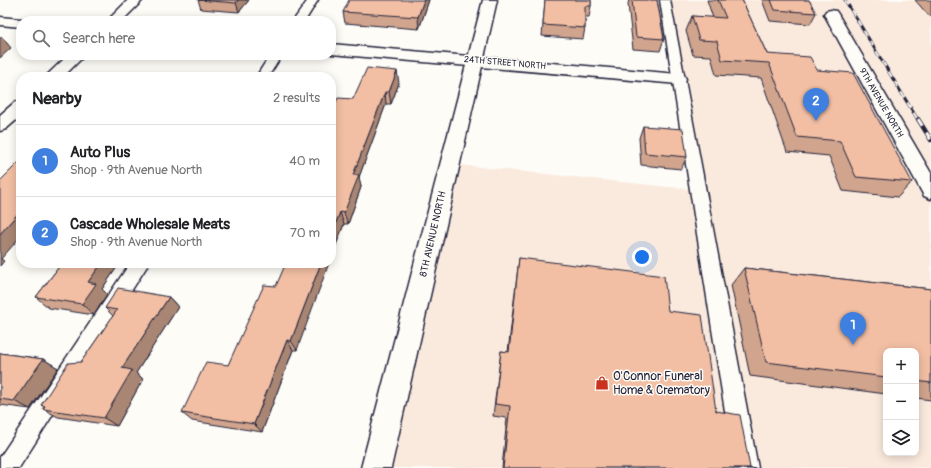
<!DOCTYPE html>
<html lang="en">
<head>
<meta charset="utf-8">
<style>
	:root { --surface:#fff; --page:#f6f6f6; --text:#202124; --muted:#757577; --line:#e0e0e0; --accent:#ea580c }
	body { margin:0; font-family:Pangolin,sans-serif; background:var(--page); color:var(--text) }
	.controls { position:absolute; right:12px; bottom:12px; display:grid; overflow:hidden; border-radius:8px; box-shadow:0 2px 10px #0003 }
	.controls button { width:36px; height:36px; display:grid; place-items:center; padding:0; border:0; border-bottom:1px solid var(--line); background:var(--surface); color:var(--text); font:20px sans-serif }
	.you { position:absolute; left:642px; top:257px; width:14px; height:14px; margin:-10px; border:3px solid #fff; border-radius:50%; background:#1a73e8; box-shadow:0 0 0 6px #1a73e833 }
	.badge { display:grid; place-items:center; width:26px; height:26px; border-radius:50%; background:var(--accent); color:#fff; font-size:13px; font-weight:700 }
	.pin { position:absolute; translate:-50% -33px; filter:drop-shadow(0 1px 2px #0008) }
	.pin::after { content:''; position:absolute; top:21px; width:14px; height:12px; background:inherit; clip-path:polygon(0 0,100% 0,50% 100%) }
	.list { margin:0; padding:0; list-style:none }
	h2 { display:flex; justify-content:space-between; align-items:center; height:52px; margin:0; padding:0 16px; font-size:17px }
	h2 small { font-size:13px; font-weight:400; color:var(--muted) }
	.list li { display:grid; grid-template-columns:26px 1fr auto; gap:12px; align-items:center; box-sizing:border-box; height:72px; padding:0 16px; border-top:1px solid var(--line) }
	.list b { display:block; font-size:15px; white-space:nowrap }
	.list p { margin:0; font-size:13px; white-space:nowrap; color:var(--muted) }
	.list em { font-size:13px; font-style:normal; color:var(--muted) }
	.icon { flex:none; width:22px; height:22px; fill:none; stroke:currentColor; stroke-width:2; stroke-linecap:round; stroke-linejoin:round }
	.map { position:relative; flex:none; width:931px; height:468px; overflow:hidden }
	.search { position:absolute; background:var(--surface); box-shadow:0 2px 10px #0003; left:16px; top:16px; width:320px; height:44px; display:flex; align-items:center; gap:10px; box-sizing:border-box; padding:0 14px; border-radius:16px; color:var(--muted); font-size:15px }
	.panel { position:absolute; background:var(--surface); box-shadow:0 2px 10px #0003; left:16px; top:72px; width:320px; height:196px; border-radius:16px }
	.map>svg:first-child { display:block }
</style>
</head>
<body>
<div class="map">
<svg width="931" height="468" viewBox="0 0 931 468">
	<rect width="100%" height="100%" fill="#fdfcf7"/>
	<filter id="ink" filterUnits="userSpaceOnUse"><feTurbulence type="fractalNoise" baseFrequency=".025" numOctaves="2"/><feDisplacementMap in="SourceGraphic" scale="8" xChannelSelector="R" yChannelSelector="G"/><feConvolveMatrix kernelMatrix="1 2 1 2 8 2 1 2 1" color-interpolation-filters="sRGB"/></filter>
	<g filter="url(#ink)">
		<path fill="#faeade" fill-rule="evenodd" d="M665,0H931V468H376L450,164L698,190ZM886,351H916V453H886Z"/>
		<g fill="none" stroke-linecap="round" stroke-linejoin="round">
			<g stroke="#22223b" stroke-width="3">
				<g id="lane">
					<polygon points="308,0 318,0 305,21 293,21"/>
					<polygon points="660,0 670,0 758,468 734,468"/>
					<polygon points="270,55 282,55 268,77 256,77"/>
					<polygon points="130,263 149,263 19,468 0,468 0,457"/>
				</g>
			</g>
			<g stroke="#22223b" stroke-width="3">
				<g id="street">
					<polygon points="128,0 143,0 122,21 107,21"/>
					<polygon points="831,10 836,11 838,14 931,173 931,199 924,196 824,14 826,11"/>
					<polygon points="0,17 21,19 27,21 21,21 21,27 0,25"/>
					<polygon points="331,44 678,74 684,75 686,79 684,83 678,84 331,54"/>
					<polygon points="68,55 85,55 63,77 45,77"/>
					<polygon points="21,100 21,116 6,129 0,131 0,115 15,102"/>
				</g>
			</g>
			<g stroke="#22223b" stroke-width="3">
				<polygon id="secondary" points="483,0 497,0 391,468 361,468"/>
			</g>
			<use href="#lane" fill="#fdfcf7" fill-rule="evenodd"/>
			<use href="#street" fill="#fdfcf7" fill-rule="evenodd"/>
			<use href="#secondary" fill="#fdfcf7" fill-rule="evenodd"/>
			<g stroke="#22223b" stroke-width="3">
				<polyline id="rail-far1" points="845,0 918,120"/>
			</g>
			<g stroke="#22223b" stroke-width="4.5">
				<polyline id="rail" points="918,119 931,140"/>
			</g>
			<use href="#rail-far1" stroke="#fdfcf7" stroke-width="2" stroke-dasharray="6" stroke-linecap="butt"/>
			<use href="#rail" stroke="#fdfcf7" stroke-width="3" stroke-dasharray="8" stroke-linecap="butt"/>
		</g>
		<g fill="#d0a48d" stroke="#22223b">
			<polygon points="198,0 249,0 239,12 201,9"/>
			<polygon points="429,0 419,29 345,23 343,12"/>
			<polygon points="545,0 591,0 591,6 589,17 585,17 585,28 583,39 542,36"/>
			<polygon points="629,0 657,0 664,39 660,51 633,49 628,4"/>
			<polygon points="707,0 742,0 767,54 817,70 912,182 898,197 843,191 829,156 787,152 761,78 716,75 711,56 693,55 686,31 692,16 713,18"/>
			<polygon points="762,0 809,0 816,13 810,24 770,21"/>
			<polygon points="915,0 931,0 931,16 928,15"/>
			<polygon points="399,83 391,104 386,104 359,177 361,187 348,224 344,224 331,258 331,112 353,99"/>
			<polygon points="643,126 687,157 681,169 641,165 639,138"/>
			<polygon points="519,258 668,311 716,411 750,468 502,468 507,418 493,416 501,351 508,352"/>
			<polygon points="62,263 113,263 117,267 102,289 107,294 94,315 49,308 36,297"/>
			<polygon points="744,268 931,289 931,400 916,398 916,351 886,351 886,394 750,376 731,285"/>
			<polygon points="276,286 297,350 293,350 262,432 192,421 182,413 228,365"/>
			<polygon points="169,297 178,307 136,373 143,379 117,426 58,417 43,409 44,407 41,405 81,362 113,316 105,308"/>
			<polygon points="0,353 43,359 58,368 30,409 0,405"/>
		</g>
		<g fill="#a98673" stroke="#22223b">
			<polygon points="238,0 249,0 239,12 236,3"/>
			<polygon points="424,0 429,0 419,29 418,17"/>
			<polygon points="2,37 11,48 0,58 0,38"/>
			<polygon points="397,71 399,83 391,104 389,92"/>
			<polygon points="385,92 386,104 359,177 361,187 348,224 344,213 353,175"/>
			<polygon points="21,210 21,236 1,259 4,261 0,266 0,234"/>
			<polygon points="340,212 344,224 331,258 331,236"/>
			<polygon points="102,263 113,263 117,267 102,289 107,294 94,315 82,304 88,282"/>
			<polygon points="321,263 329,263 297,350 291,341"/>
			<polygon points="169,297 178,307 136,373 143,379 117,426 104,418 122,368"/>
			<polygon points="287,340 293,350 262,432 254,424"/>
			<polygon points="43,359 58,368 30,409 14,401"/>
		</g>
		<g fill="#f2bfa4" stroke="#22223b">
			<polygon points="198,0 238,0 236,3"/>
			<polygon points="349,0 424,0 418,17 343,12"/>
			<polygon points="545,0 591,0 591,6 585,6 585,28 543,25"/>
			<polygon points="632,0 657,0 664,39 636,37"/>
			<polygon points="718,0 742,0 767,54 810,57 817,70 853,73 912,182 856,177 840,141 797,137 769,63 722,60 717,41 699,40 692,16 726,18"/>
			<polygon points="771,0 809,0 816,13 775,10"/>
			<polygon points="367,68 397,71 389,92 385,92 353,175 359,175 344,213 340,212 331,236 331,149 333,146 331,145 331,142 336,130 331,129 331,112 338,98 353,99"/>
			<polygon points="104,75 128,77 102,77"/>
			<polygon points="643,126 683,129 687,157 645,153"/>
			<polygon points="21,160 21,210 0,234 0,181"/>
			<polygon points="519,258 664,276 668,311 702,315 716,411 740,415 750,468 503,468 510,406 495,404 501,351 509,352"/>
			<polygon points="62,263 102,263 88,282 96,284 82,304 36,297"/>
			<polygon points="286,263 321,263 291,341 287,340 254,424 182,413 206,362 228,365 264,285 276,286"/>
			<polygon points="744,268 931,289 931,383 916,381 916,351 886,351 886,377 766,362"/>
			<polygon points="118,288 169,297 122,368 132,370 104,418 43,409 45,406 41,405 68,363 81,362 117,310 105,308"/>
			<polygon points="0,353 43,359 14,401 0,399"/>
		</g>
	</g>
	<defs>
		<g id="shop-bare" transform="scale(1.08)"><path d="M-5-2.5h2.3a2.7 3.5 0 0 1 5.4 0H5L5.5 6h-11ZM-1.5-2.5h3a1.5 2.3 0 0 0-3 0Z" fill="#c8321e" stroke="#fdfcf7" stroke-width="2.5" paint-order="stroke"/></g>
	</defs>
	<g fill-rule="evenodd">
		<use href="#shop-bare" x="602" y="383"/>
	</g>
	<g text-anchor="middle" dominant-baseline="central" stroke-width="3" stroke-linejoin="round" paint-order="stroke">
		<g font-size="9" fill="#22223b" stroke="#fdfcf7">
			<text transform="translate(505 63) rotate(5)">24TH STREET NORTH</text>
			<text transform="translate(881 103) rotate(60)">9TH AVENUE NORTH</text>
		</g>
		<g font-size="10" fill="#22223b" stroke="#fdfcf7">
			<text transform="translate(433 234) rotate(-77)">8TH AVENUE NORTH</text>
		</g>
		<g font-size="12" fill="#22223b" stroke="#fdfcf7" text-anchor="start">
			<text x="613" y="376">O'Connor Funeral<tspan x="613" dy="14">Home &amp; Crematory</tspan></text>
		</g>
	</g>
</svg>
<div class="controls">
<button>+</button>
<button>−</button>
<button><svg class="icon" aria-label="layers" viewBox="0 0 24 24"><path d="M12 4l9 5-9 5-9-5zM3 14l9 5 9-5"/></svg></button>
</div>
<div class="you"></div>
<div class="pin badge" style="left:853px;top:345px;background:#3f7fe0">1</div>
<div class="pin badge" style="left:816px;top:121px;background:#3f7fe0">2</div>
<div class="search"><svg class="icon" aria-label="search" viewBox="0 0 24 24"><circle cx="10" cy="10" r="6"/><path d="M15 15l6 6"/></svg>Search here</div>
<section class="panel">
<h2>Nearby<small>2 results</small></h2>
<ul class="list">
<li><span class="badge" style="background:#3f7fe0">1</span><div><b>Auto Plus</b><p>Shop · 9th Avenue North</p></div><em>40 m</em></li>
<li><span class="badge" style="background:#3f7fe0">2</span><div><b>Cascade Wholesale Meats</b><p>Shop · 9th Avenue North</p></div><em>70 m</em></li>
</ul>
</section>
</div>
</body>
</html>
